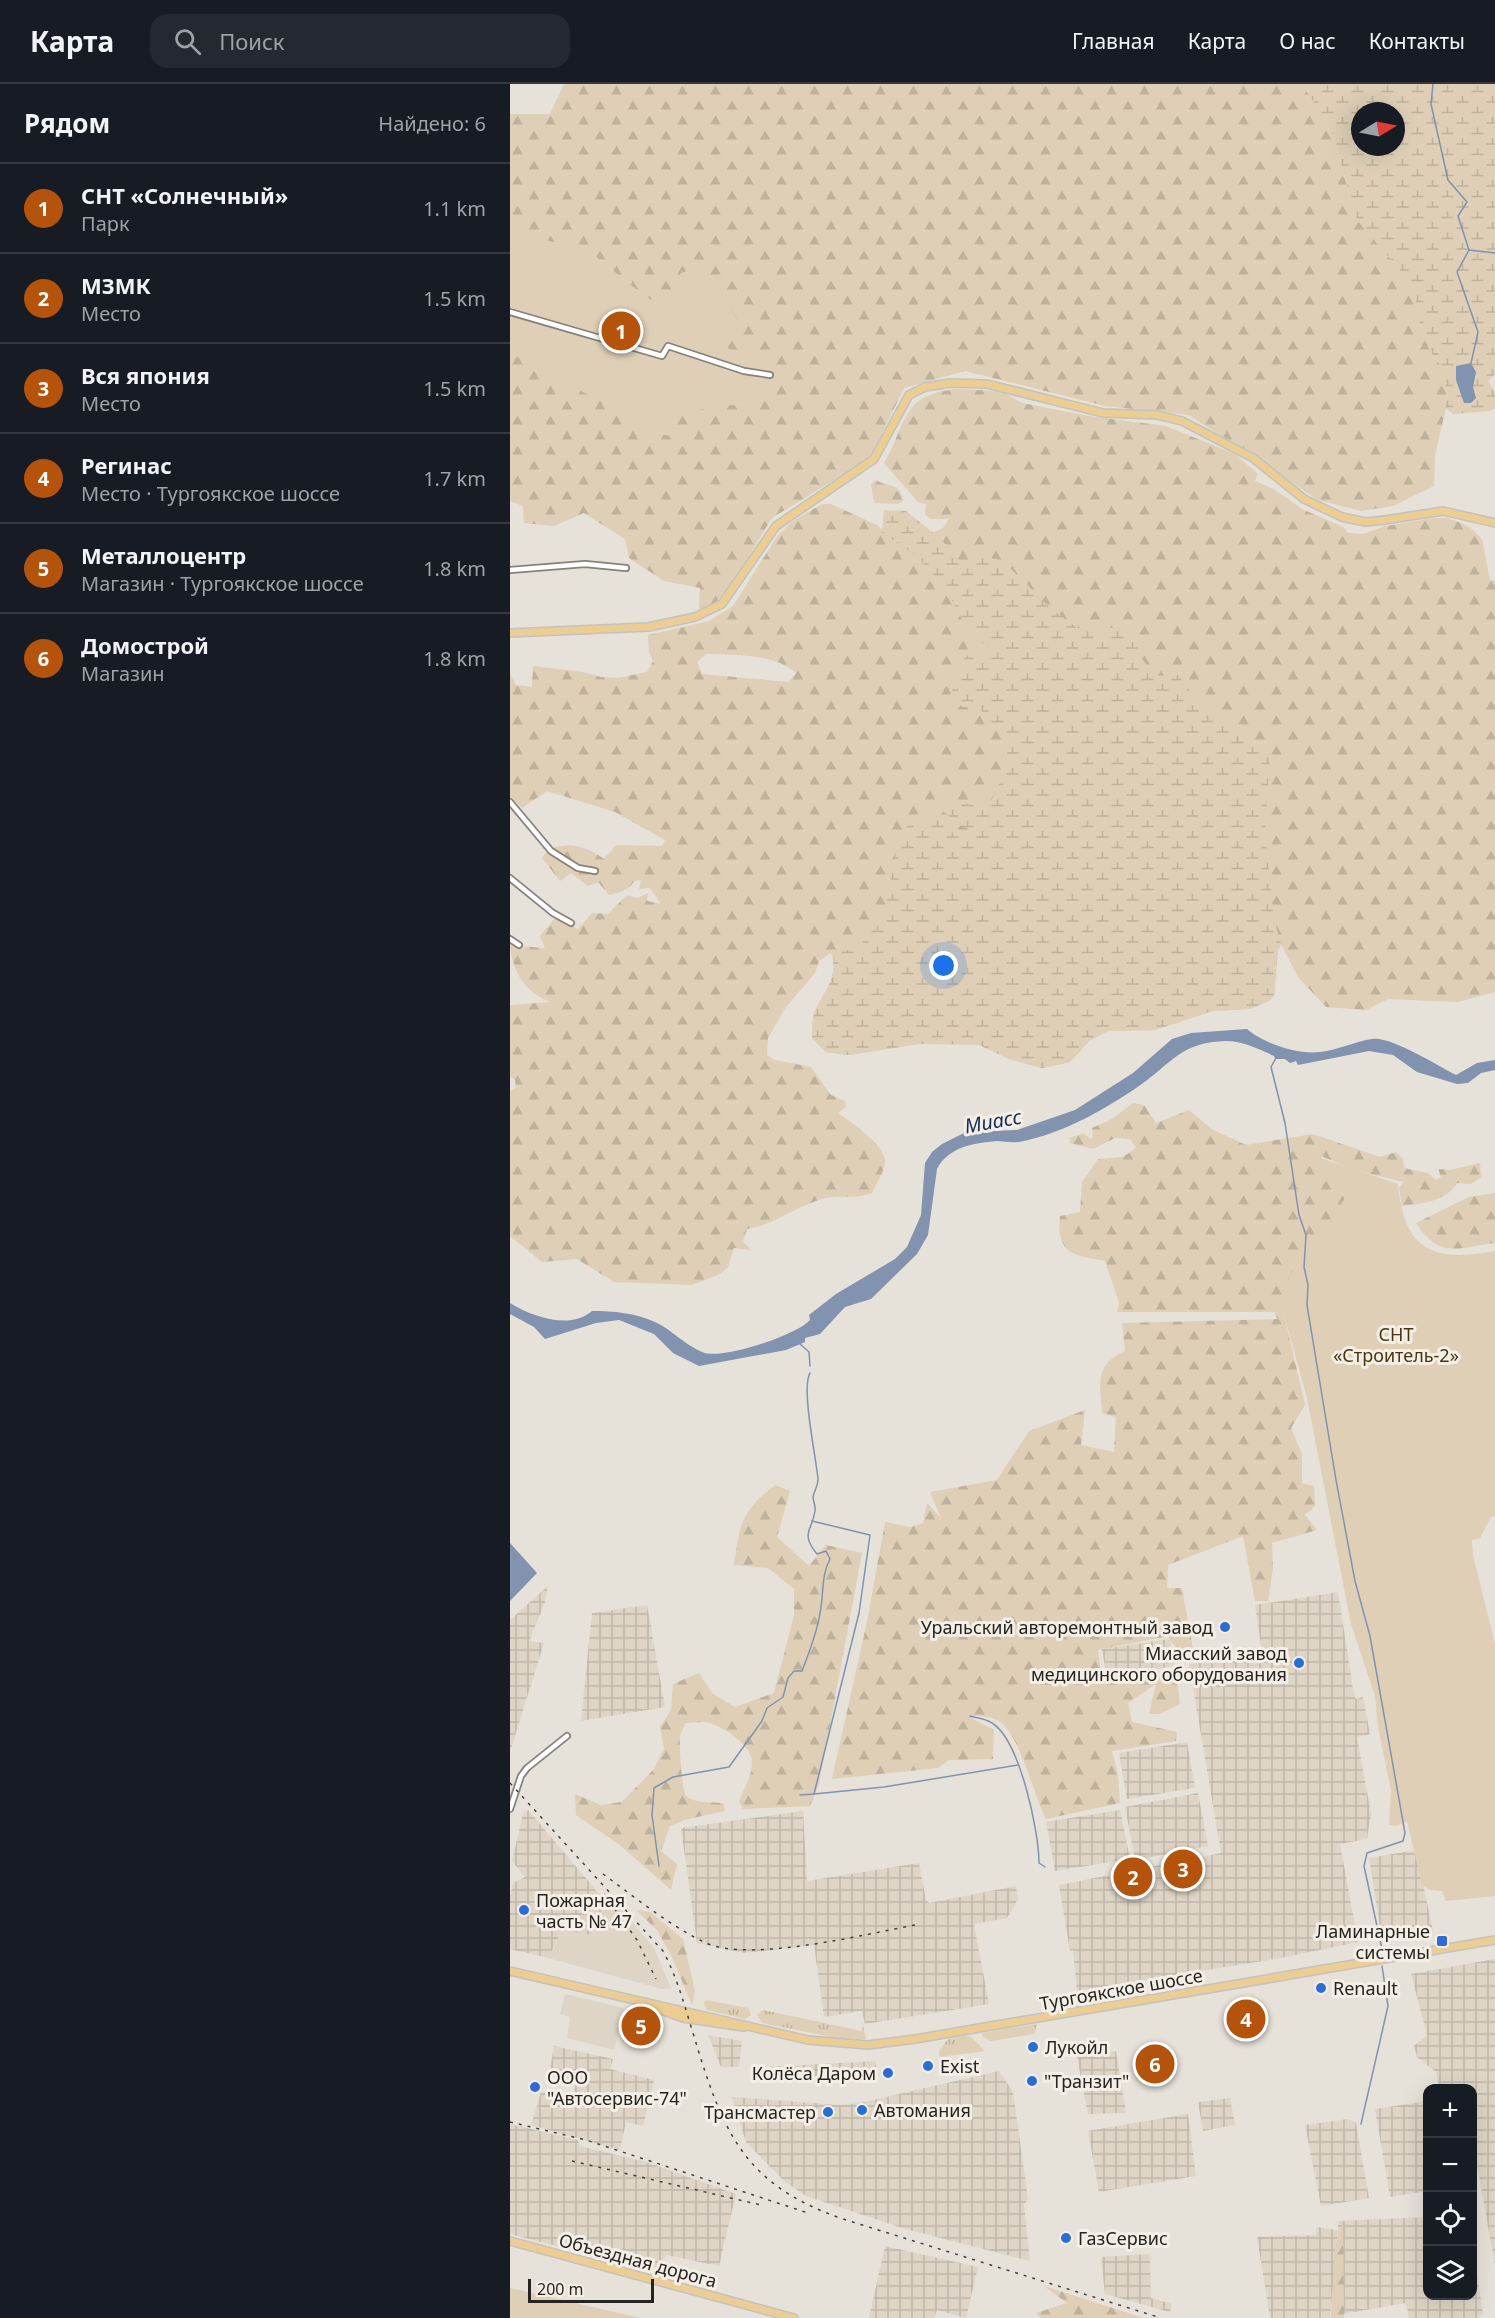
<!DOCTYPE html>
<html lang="ru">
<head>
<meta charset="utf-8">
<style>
	:root { --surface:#171b24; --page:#242831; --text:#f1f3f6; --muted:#9ea1a6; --line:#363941; --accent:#b45309 }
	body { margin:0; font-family:"Noto Sans",sans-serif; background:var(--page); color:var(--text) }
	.controls { position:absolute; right:18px; bottom:18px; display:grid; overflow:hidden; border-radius:12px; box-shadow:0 6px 24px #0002 }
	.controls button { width:54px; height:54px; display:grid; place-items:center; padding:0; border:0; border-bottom:2px solid var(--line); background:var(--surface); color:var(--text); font:30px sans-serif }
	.compass { position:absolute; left:841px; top:18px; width:54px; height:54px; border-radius:50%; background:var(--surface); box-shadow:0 6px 24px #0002; rotate:80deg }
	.scale { position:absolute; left:18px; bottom:15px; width:126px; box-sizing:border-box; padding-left:6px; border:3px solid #262421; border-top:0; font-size:16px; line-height:21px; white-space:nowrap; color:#262421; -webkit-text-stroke:4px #f4efe6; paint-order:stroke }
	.you { position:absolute; left:434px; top:882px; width:21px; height:21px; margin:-15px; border:4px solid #fff; border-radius:50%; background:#1a73e8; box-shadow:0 0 0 9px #1a73e833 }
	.badge { display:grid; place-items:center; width:39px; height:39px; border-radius:50%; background:var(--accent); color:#fff; font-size:20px; font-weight:700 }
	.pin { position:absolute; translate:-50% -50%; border:3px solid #fff; box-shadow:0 2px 6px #0006 }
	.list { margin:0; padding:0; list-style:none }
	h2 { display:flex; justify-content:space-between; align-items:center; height:78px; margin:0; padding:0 24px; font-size:26px }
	h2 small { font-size:20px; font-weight:400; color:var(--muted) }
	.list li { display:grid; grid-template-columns:39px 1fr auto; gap:18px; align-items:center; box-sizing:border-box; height:90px; padding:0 24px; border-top:2px solid var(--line) }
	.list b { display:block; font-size:22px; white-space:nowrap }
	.list p { margin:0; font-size:20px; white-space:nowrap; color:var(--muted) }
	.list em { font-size:20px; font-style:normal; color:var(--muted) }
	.icon { flex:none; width:33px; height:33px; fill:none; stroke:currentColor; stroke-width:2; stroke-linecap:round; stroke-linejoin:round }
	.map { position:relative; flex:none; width:985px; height:2234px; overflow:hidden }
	header { display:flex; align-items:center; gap:36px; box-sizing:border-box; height:84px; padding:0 30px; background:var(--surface); border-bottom:2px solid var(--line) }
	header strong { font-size:28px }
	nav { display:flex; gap:33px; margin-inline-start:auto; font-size:21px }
	.search { width:420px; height:54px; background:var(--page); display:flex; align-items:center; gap:15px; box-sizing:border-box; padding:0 21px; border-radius:18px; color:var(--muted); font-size:22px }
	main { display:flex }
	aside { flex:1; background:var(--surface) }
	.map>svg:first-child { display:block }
</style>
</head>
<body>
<header>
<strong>Карта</strong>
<div class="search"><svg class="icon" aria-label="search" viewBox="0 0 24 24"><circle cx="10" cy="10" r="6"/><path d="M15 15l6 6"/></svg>Поиск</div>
<nav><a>Главная</a><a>Карта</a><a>О нас</a><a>Контакты</a></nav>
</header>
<main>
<aside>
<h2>Рядом<small>Найдено: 6</small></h2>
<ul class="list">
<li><span class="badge">1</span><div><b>СНТ «Солнечный»</b><p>Парк</p></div><em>1.1 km</em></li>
<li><span class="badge">2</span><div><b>МЗМК</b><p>Место</p></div><em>1.5 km</em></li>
<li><span class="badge">3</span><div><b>Вся япония</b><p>Место</p></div><em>1.5 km</em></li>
<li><span class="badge">4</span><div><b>Регинас</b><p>Место · Тургоякское шоссе</p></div><em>1.7 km</em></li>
<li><span class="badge">5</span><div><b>Металлоцентр</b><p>Магазин · Тургоякское шоссе</p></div><em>1.8 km</em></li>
<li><span class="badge">6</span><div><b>Домострой</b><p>Магазин</p></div><em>1.8 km</em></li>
</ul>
</aside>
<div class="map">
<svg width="985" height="2234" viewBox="0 0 985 2234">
	<defs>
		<pattern id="industrial-grid" width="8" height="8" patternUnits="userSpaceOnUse" patternTransform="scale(1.5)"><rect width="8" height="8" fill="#ded5c6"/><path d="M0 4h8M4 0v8" fill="none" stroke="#beb7aa"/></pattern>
		<pattern id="grass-tufts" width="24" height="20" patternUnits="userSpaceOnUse" patternTransform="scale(1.5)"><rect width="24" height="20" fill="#decfb6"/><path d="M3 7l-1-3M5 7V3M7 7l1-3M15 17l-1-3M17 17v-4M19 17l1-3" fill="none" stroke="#beb29c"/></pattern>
		<pattern id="forest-firs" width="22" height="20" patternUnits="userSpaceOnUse" patternTransform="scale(1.5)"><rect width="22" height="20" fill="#decfb6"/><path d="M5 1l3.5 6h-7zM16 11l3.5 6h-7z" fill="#beb29c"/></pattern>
		<pattern id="wetland-marsh" width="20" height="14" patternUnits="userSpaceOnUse" patternTransform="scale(1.5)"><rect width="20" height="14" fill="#decfb6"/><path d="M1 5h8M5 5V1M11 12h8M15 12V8" fill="none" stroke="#beb29c"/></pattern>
	</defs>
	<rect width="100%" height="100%" fill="#e6e1d9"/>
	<g fill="#ded5c6">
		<polygon points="102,1814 144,1864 161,1904 152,1905 38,1874 41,1864 44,1865 52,1845 80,1851 96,1818"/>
		<polygon points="55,1910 114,1924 104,1966 57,1954 60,1933 50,1930"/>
	</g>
	<g fill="url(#industrial-grid)">
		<polygon points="38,1502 35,1518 19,1557 34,1559 0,1668 0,1536"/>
		<polygon points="828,1508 844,1611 846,1615 853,1613 860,1650 847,1653 861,1730 857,1755 830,1760 848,1858 771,1874 567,1907 563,1866 560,1867 549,1801 711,1769 679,1580 752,1568 745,1521"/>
		<polygon points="137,1521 155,1623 71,1637 82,1529"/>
		<polygon points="660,1555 664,1582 597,1593 592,1565"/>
		<polygon points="677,1658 685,1704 617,1715 609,1669"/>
		<polygon points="688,1709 698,1762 625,1776 615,1723"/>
		<polygon points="18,1726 96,1818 80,1851 52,1846 38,1874 0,1865 0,1812 3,1799 15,1793 2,1777 13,1730"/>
		<polygon points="610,1726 620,1775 545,1787 536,1738"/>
		<polygon points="293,1727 297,1797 409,1779 416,1816 419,1819 506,1802 508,1815 497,1834 464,1840 479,1920 355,1940 352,1927 314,1933 304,1861 234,1869 187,1859 171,1744"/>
		<polygon points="906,1766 923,1847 872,1855 859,1774"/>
		<polygon points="985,1875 985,2182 963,2058 962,2004 929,2004 926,1988 907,1973 904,1962 917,1951 901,1890"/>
		<polygon points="198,1951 232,1957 229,1983 211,1983"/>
		<polygon points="44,1962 103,1975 100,1985 144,1996 133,2042 116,2038 110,2066 21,2041 31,2008 62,2015 66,1997 39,1991"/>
		<polygon points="606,1967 616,2029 578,2030 567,1973"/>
		<polygon points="365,1977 368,1993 256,1998 256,1983"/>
		<polygon points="489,1987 503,2008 518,2115 514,2120 520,2177 392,2144 296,2112 274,2097 236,2058 222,2013 332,2021 350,2019"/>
		<polygon points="720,2014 725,2041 693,2047 688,2018"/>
		<polygon points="917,2017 917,2107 880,2113 865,2025"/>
		<polygon points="678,2030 686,2092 589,2108 578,2047"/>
		<polygon points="838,2035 846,2039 859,2114 811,2122 795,2041"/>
		<polygon points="0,2040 68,2056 70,2062 136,2078 226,2110 209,2182 156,2171 146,2188 0,2150"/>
		<polygon points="917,2133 918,2212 962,2212 963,2164 973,2230 967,2234 899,2234 896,2219 827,2231 828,2149 820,2234 760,2234 747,2153 806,2151 807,2143 828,2146 828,2137"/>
		<polygon points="375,2162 468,2183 456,2234 427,2226 424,2234 359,2234"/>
		<polygon points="640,2170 641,2214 662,2220 660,2228 595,2210 591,2173"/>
	</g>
	<g fill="url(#grass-tufts)">
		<polygon points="196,1916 238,1924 241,1931 235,1935 197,1926 194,1919"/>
		<polygon points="253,1926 352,1947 353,1941 356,1955 327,1954 252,1939 247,1931"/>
		<polygon points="527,1940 524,1950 481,1957 472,1952 472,1949"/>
		<polygon points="454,1951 461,1953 475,1967 430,1973 429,1967 437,1956"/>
	</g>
	<g fill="url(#forest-firs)" fill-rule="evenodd">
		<polygon points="54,0 788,0 795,5 820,42 847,136 891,186 906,217 910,242 920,267 936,289 936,324 925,371 924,402 883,422 851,427 808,416 679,331 595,322 455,287 394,304 360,374 262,434 218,506 204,520 189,526 190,504 154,497 119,474 115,455 74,429 44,442 14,439 13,422 0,417 0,264 18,283 109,324 126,346 162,352 167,332 177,327 235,319 263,291 263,276 221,270 171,189 164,220 156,224 134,212 80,168 0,147 0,30 40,30"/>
		<path d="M446,305L491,307L512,319L579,332L656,342L725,370L748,390L745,397L764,405L792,425L833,443L838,449L853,450L876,442L925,434H938L951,439L962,445L972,455L980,496L985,497V908L947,918L878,915L856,926L816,923L788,893L771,860L768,866L764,912L759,917L740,925L703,927L645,946L598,947L580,956L560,978L532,984L499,975L468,960H409L339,971L316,968L302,954C303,947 302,937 304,930C313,907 330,895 321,869L309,877L305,889L276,923L258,954L257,971L265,976L301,983L321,1011L335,1017L336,1023L328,1029C341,1038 377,1062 375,1079C374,1088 366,1100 362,1109C346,1115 332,1111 316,1114C287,1121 265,1141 237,1145L233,1157L241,1166L224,1164L218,1183L210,1190L182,1201L104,1198L67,1175L32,1178L0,1152V1007L6,1004L5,996L0,993V921L41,918C14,909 0,884 0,856L9,862L35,864L30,852L45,834L68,845L82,829L98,830L117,811L127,814L138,809L137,817L151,820L140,804L129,805L131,796L124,797C120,806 108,809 99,811L88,798L78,802L61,789L50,797L32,774L38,765C61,758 76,762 94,775L106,761L152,762L155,756L105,728L37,707L12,724L0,712V590L6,601L22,603L23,582L73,588L91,593L107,594L137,588L143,577L139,568L138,551L199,537L223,522L268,451L283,437L312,420H321L367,441L386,458H397L415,452L433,444L439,435H420L415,430L416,420L408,418L374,379C398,339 390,311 446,305ZM196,570C225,571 263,569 286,589L278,598L192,590L187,578ZM431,736L445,751L462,756L468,748L433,800Z"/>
		<path d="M366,396C378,404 391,398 393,417L388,420L364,419L361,400Z"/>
		<path d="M623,1019L634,1021L646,1039L679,1026L703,1046L736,1061L803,1050L870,1073L886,1068L893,1075L894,1084L918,1089L926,1096L931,1093L928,1085L940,1086L970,1079L971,1093L961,1100L947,1099C935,1118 913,1119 892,1122L889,1103L894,1098L844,1086L811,1072L817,1091L835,1114L825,1132L805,1149L774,1230L795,1321L781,1344L792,1370V1399L804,1402L805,1422L795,1431L807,1446L762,1459L763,1485L758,1517H745L733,1452L658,1481L657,1504H672L683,1565L674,1576L658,1552L588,1566L592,1598L666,1588L670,1620L649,1630H639L646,1600L618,1619L622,1638L667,1648L666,1657L602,1667L608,1691L610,1719L536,1735C523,1710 511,1652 489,1637C483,1633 473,1633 466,1631L461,1634L484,1646L483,1675L439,1676L428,1684L322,1695L357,1538L375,1438L400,1443L413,1439L417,1419L431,1434L420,1408L487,1396L519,1347L575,1326L571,1361L604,1368L606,1333L592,1329C590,1299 584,1281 615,1267L612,1239L767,1235L765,1228H607L609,1218L595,1177C563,1171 546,1170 550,1132L570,1128L572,1098L588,1075L613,1073L626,1064L620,1055L605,1054L583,1065L560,1059L559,1054L574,1049L580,1055L583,1053L582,1044L602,1035Z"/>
		<path d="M985,1109V1159C947,1164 929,1175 906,1139L959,1113Z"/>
		<path d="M265,1401L280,1407L267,1453L299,1482L316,1461L352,1469L309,1700L300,1722L233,1725L229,1717C234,1704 242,1693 242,1678C242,1661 214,1643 199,1639C193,1637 183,1639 176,1639C174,1643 171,1648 170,1652C169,1661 172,1708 176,1712C186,1720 201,1718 213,1719L215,1727L174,1736L160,1742L151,1767L167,1780L161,1806L111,1762L66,1731L65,1710L91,1721L112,1718L144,1685L154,1665L150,1643L161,1626L163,1600L189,1589L202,1609L225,1623L264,1609L284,1531V1505L258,1484L224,1481C230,1439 231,1428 265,1401Z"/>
		<polygon points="126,1826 140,1828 173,1855 185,1907 182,1921 162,1873 147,1846"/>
		<polygon points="833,2138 834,2234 821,2234 825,2164"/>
		<polygon points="534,2202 634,2234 531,2234 526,2229 557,2219"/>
	</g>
	<g fill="url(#wetland-marsh)" fill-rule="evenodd">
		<path d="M788,0H985V290L978,297L985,308V324L980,327L943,330L936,324V289L920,267L910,242L906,217L890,186L847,136L820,42L795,5ZM850,27H886V63H850Z"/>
		<path d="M374,426L396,427L432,456L452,481L472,473L487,475L499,483L537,521L567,544H629L627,567L644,592L668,591L695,627L760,672L755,750L764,836L771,860L768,866L764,912L759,917L740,925L703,927L645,946L598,947L580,956L560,978L532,984L499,975L469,961L409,960L339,971L316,968L302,954C303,947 302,937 304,930C314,904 328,899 322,868L349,864L374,828L390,748L403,738L431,736L445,751L462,756L468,747L453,743L429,724L443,718L478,723L500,678L492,650L469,624L453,623L439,615L455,572L482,567L457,545L436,505L406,471L372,449Z"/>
	</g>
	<g fill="#decfb6">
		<polygon points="0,147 80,168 134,212 156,224 164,219 171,189 183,185 206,199 228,237 215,257 221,270 264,276 263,292 235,319 177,327 167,332 162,352 126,346 109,324 18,283 0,264"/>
		<path d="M811,1074L888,1100C894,1166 922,1179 985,1167V1432L981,1433L970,1454L962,1456L963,1471L985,1560V1812L936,1817L932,1807L920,1806L912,1801L897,1737L887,1742L879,1741L881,1706L868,1643L865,1612L841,1540L797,1314L774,1230L773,1205L781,1190L792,1176L805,1149L825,1132L835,1114L816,1090Z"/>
		<polygon points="0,2204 131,2234 0,2234"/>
	</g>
	<g fill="#8193ae">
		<polygon points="961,279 966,288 963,303 966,314 961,319 954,319 946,296 946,282"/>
		<path d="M737,945C753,959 788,971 810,968C828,966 847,957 862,955C881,952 928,982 946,991L967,979L985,976V986L971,989L958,999L947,1000L907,988L883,971L859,967L788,981L786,977L780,979L775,975H765L764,972C749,965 733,957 716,957C671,958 662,979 629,1002C592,1027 554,1049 509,1058C502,1059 494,1057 486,1057C464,1059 438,1063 427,1085L418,1151L407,1170L361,1215L335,1223L310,1250L295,1254V1258L276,1266L189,1282L163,1269L144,1250L109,1236L86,1239L35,1255L24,1243L0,1230V1219C22,1233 61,1246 82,1227C104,1227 125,1229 145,1238C162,1246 175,1261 192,1268C210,1277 287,1251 300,1236L299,1231L326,1210L385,1175L397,1163L411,1131L415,1079L422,1068L432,1060L456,1048L507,1046L565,1026L623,989L662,955L681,949Z"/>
		<polygon points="0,1459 27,1489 0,1517"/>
	</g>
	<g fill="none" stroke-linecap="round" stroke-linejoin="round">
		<g stroke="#8193ae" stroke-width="1.5">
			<polyline points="923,0 921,20 938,96 957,118 948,132 959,166 947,188 968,248 961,279"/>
			<polyline points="959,166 985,169"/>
			<polyline points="766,974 761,983 775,1039 789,1131 796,1151 794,1183 798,1201 797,1221 826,1396 845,1497 860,1552 895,1749 893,1757 857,1769 854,1782 872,1865"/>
			<polyline points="290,1260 299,1268 300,1282"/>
			<path d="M460,1632C467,1634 476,1635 482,1639C510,1656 529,1748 529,1779L535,1783"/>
			<polyline points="304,1710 374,1703 508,1681"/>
			<polyline points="290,1711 304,1710 349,1529 360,1451 302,1437"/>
			<path d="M149,1782L142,1731L144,1704L163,1693L219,1683L252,1637L257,1624L273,1613L278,1594L284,1587H292C299,1569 307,1549 310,1529C314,1510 311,1491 320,1475L316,1467L307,1470C290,1449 302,1447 305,1427C306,1422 303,1417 303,1413C304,1407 308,1403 308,1395C306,1373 291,1304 300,1289"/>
			<polyline points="851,2040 878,1922 872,1882"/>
		</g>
		<g stroke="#86827a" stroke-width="8">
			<g id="street">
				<polyline points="0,228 152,272 158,262 234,287 260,291"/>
				<polyline points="0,486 75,480 116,484"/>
				<polyline points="0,718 41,767 68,784 85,787"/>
				<polyline points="0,794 43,829 61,839"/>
				<polyline points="0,855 9,861"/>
				<polyline points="0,1725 11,1692 17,1684 57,1652"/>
			</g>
		</g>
		<g stroke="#c2c2c1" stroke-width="10">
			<g id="primary">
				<polyline points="0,549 138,543 185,533 212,520 266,442 364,375 399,311 415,303 441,299 477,300 593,329 647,331 672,337 743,374 794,415 832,433 855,438 875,436 933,427 985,439"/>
				<polyline points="0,1887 298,1956 358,1961 405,1955 985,1856"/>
				<polyline points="140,1922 173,1934 234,1943"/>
				<polyline points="0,2157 284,2234"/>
			</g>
		</g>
		<use href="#street" stroke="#fff" stroke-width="4.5"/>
		<use href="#primary" stroke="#eccd92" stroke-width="7"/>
		<g stroke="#42403c" stroke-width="1.5" stroke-dasharray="3 6" stroke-linecap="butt">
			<path d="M0,1699L153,1867C167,1893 174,1920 183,1949C212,2045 231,2100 333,2135L651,2234"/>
			<path d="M93,1790C126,1814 160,1842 196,1859C239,1879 356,1850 405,1841"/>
			<polyline points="94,1810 127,1856 146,1895"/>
			<polyline points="0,2038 76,2056 298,2129"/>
			<polyline points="62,2077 251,2121"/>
		</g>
	</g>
	<g fill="#296dd9" stroke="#f4efe6" stroke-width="2">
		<circle cx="715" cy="1543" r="6"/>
		<circle cx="789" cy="1579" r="6"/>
		<circle cx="14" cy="1826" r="6"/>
		<rect x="926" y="1851" width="12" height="12" rx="3"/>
		<circle cx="811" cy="1904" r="6"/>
		<circle cx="523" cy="1963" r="6"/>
		<circle cx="418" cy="1982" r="6"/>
		<circle cx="378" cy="1989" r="6"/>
		<circle cx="522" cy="1997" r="6"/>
		<circle cx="25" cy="2003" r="6"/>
		<circle cx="352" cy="2026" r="6"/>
		<circle cx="318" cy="2028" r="6"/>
		<circle cx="556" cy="2154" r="6"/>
	</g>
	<g text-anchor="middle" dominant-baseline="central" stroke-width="6" stroke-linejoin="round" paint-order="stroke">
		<g font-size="18" fill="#49350f" stroke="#f4efe6">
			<text x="886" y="1250">СНТ<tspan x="886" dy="21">«Строитель-2»</tspan></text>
		</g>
		<g font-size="18" fill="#262421" stroke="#f4efe6" text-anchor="start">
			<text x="703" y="1543" text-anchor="end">Уральский авторемонтный завод</text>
			<text x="777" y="1569" text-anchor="end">Миасский завод<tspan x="777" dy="21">медицинского оборудования</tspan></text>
			<text x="26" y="1816">Пожарная<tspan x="26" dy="21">часть № 47</tspan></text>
			<text x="920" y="1847" text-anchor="end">Ламинарные<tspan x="920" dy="21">системы</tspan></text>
			<text x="823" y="1904">Renault</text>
			<text x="535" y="1963">Лукойл</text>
			<text x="430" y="1982">Exist</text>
			<text x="366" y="1989" text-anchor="end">Колёса Даром</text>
			<text x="37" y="1993">ООО<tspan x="37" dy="21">"Автосервис-74"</tspan></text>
			<text x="534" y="1997">"Транзит"</text>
			<text x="364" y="2026">Автомания</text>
			<text x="306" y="2028" text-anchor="end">Трансмастер</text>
			<text x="568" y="2154">ГазСервис</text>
		</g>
		<g font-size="18" fill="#262421" stroke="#f4efe6">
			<text transform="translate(611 1905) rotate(-10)">Тургоякское шоссе</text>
			<text transform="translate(128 2176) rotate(15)">Объездная дорога</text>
		</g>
		<g font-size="20" font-style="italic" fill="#152c52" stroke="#f4efe6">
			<text transform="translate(483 1037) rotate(-10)">Миасс</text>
		</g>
	</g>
</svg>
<div class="controls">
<button>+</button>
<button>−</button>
<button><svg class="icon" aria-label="locate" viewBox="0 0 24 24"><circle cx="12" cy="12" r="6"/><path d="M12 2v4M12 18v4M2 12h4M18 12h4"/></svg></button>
<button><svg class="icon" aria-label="layers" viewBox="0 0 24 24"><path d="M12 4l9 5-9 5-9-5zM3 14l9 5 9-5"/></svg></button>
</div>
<svg class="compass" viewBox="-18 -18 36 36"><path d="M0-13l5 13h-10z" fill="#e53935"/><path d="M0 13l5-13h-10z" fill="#9ea1a6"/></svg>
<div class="scale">200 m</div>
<div class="you"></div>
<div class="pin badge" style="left:111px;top:247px">1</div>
<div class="pin badge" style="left:623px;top:1793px">2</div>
<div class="pin badge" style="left:673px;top:1785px">3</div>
<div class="pin badge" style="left:736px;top:1935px">4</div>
<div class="pin badge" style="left:131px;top:1942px">5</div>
<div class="pin badge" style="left:645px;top:1980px">6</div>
</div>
</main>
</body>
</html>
